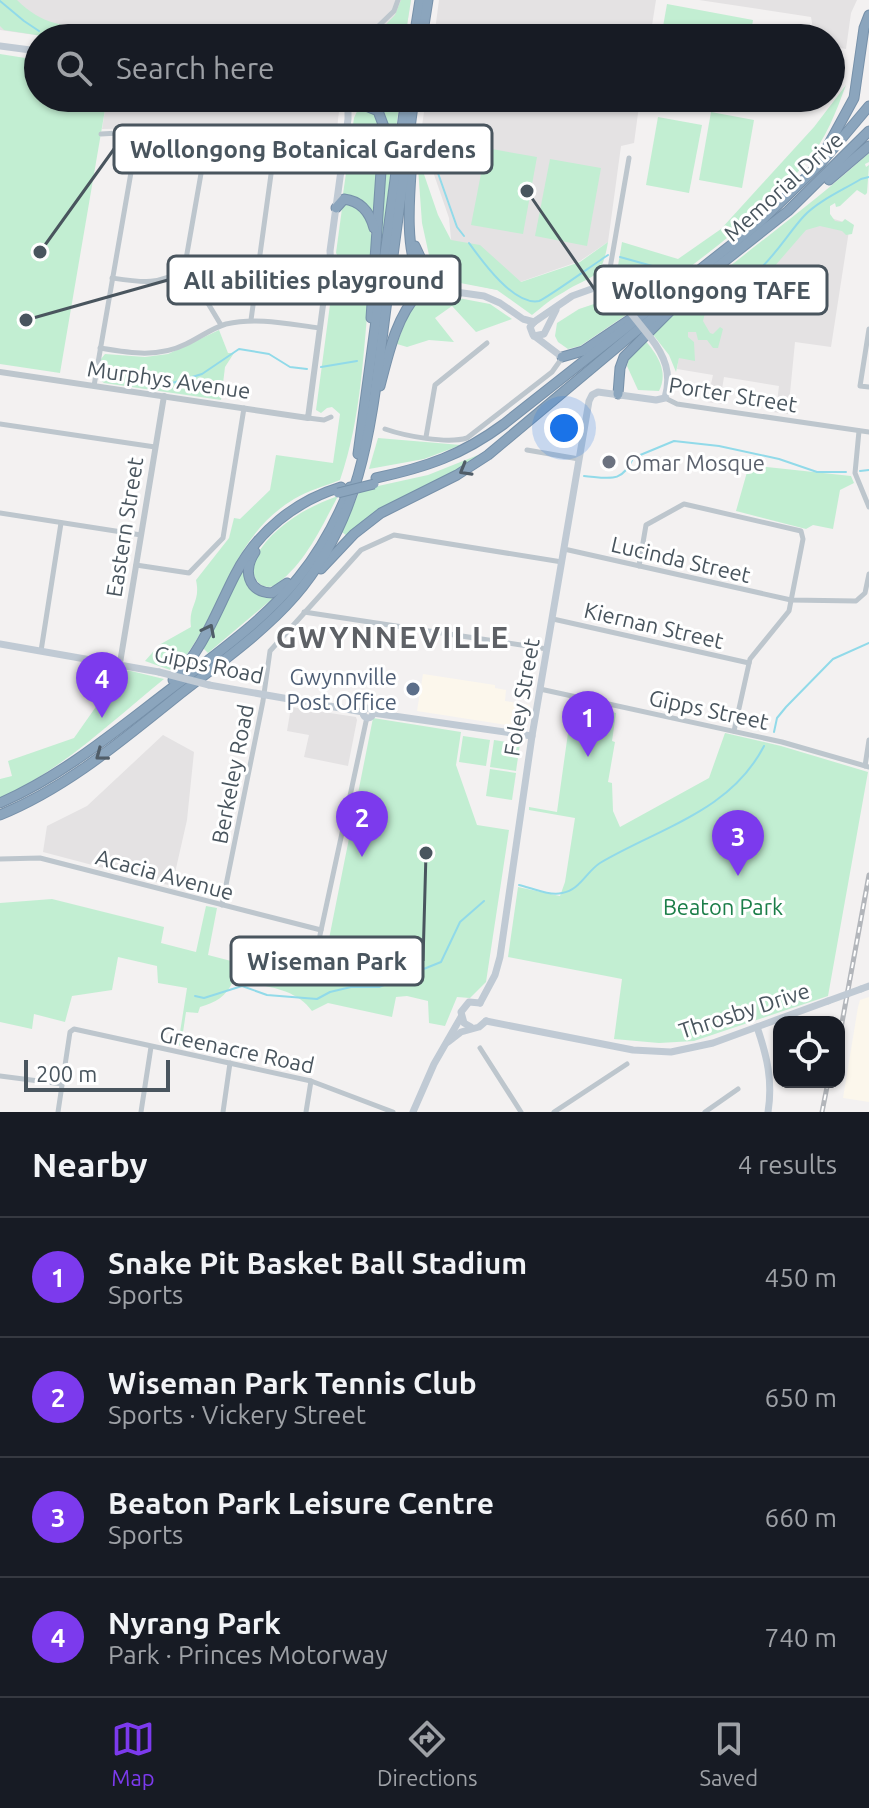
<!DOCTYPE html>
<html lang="en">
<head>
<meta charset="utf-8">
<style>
	:root { --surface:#171b24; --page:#242831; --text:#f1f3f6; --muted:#9ea1a6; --line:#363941; --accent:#7c3aed }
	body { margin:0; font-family:Ubuntu,sans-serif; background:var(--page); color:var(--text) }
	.controls { position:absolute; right:24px; bottom:24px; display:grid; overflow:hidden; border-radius:16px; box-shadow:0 2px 6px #0004 }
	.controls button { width:72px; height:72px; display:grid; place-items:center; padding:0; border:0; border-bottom:2px solid var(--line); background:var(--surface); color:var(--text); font:40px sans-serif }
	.scale { position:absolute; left:24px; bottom:20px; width:146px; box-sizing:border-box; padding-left:8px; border:4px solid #49555e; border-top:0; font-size:22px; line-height:28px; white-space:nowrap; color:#49555e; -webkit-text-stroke:6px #fff; paint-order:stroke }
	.you { position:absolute; left:564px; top:428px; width:28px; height:28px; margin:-20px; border:6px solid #fff; border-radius:50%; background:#1a73e8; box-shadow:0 0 0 12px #1a73e833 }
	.badge { display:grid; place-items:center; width:52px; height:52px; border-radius:50%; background:var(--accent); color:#fff; font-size:26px; font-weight:700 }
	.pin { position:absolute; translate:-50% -66px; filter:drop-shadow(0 2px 4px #0008) }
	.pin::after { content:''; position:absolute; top:42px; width:28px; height:24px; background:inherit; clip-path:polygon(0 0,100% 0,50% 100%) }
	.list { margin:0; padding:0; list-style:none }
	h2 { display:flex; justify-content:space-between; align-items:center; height:104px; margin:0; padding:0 32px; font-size:34px }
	h2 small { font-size:26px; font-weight:400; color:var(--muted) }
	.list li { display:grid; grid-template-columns:52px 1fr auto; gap:24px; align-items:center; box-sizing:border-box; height:120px; padding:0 32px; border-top:2px solid var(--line) }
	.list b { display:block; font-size:30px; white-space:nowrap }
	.list p { margin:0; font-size:26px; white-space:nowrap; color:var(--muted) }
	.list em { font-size:26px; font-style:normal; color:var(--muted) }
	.icon { flex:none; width:44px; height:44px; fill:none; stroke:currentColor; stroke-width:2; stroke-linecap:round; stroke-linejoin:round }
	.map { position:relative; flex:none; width:869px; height:1112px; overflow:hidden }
	.search { position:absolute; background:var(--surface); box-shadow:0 2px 6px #0004; left:24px; right:24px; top:24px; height:88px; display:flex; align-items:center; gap:20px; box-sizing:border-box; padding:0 28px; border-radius:44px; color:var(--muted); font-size:30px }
	.sheet { height:584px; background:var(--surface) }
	nav { display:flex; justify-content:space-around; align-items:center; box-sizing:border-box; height:112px; border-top:2px solid var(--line); background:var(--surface); font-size:22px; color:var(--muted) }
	nav a { display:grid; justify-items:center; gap:4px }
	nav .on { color:var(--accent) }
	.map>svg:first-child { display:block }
</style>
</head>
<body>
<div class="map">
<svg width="869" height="1112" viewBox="0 0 869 1112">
	<rect width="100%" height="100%" fill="#f3f1f1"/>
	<g fill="#fcf7ec">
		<polygon points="423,674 495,685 495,688 506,690 505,701 530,705 527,722 520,727 417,711"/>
		<polygon points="869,997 869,1102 843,1098 858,1007 860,1000"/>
	</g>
	<g fill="#e4e2e3">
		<polygon points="0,0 411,0 405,38 56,38 0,30"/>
		<polygon points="439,0 656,0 650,38 434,38"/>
		<polygon points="699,0 857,0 851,13 846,49 831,46 831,38 822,38 822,31 813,29 811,17"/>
		<polygon points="107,98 308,98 340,102 336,138 332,137 331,143 208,127 102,129"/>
		<polygon points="426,98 640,98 634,143 621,146 608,242 580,261 497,290 455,281 449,218 430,163 419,147"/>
		<polygon points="815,213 850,224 831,347 795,342 788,414 773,412 776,410 779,386 724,377 720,401 722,404 707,402 713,375 677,369 682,336 694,304"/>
		<polygon points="291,707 356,717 357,720 348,766 304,757 309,735 287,731"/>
		<polygon points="163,735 194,752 187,820 172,886 43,852 47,826 87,806"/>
	</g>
	<g fill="#c2eed2">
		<path d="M0,0H17C42,25 62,25 96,30L100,38H56L4,30L0,26Z"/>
		<polygon points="401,0 411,0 405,38 373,38 395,15"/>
		<polygon points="667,4 753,20 750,38 661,38"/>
		<polygon points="0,54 38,60 38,98 107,98 60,373 0,364"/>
		<path d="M846,85C836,112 826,139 807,161C765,214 689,267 635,309C611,281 617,275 622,242L678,259L721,229L814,127Z"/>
		<polygon points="388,98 400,98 382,241 378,240 387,121 383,111 372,101"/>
		<polygon points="364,108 376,114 380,127 375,216 355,199 343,194 354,118 358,109"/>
		<polygon points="711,112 754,120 742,188 699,180"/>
		<polygon points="658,117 702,125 689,193 646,185"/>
		<polygon points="486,148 537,157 523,234 471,225"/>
		<path d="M869,153V162L865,164L866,167L869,165L867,193L865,195L857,190L840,206L836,207L835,203L830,206V214L835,221L842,222L845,219L854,225L852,234L846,235L842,231L820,226L806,230L767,275L763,283L767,297L765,301L752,306L712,303L706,309L703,321L710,333L713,334L720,327L723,329L718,348H713L707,340H698L696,332H688V337L694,342L695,361L679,358L676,372L669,355L651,332C721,269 799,216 869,153Z"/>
		<path d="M417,154L438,215L451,240L480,245L521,282L580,262L608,242C601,282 594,273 564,292C552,298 542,307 532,315L497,290L434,278L422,223Z"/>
		<polygon points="550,159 601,168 587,246 535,236"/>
		<polygon points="343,201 362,210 373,239 370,275 344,267 336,253"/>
		<path d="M351,282L370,285C363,351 362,417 340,480C325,486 307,491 294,499C225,541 224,617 173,671L145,661L159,645L191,627C188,605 201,603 196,580L229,538L234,518L240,519L270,490L276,455L333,463L340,414L332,407L327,408L321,413L316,410L331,297L342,284Z"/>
		<path d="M432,293L490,304L512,319L476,332L452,306L435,318L454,342L429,340L407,347L397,344C405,323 410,302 432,293Z"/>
		<polygon points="609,299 615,301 626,315 580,346 568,349 558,342 555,336 557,323 579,309"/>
		<polygon points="219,330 228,353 234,353 225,367 221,400 104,383 100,380 101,359 105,354 145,357 168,354"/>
		<path d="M643,338C657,354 669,371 659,391L638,390L627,366L631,351Z"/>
		<polygon points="378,438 461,445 424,459 369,469"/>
		<path d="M478,455C461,478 419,488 392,503C375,512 361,523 347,536L342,532L360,490L428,475Z"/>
		<polygon points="749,465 851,476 854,483 840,490 833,529 813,525 806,529 736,511"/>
		<path d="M338,496C322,526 306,562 278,583C262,596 247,574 255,558C272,527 306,507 338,496Z"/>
		<path d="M244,566L247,586C258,594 264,597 278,594L208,653L203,648Z"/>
		<path d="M108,669L131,671L164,679C111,722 62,770 0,798V779L12,776L8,761L74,738L100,701Z"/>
		<polygon points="604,710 616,713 612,741 615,742 608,782 612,783 613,811 620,827 709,778 725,733 781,746 868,772 828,996 694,1041 659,1043 614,1039 622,979 508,957 518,887 560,896 565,882 575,818 529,810 529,807 557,812 568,733 600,737"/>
		<path d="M373,718L461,732L456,765L477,825L509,830L486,982L470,998L457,997L445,1026L429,1023L428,1001L407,996L396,997L392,1017L328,1003L312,1011C294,986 261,986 233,981C227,996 215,1003 200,1007L198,1013L186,1012L181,1046L178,1045L187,988L158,983L157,966L118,957L112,990L72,996L65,1022L34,1014L32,1029L0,1022V903L52,899L164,927L161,943L196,952L206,906L217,908L208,955L320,984Z"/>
		<polygon points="463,736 490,740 486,766 459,762"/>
		<polygon points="494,740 520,744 516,771 490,767"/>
		<polygon points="490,769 516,773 512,800 486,796"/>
	</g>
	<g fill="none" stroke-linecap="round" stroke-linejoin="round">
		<g stroke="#91dae9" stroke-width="2">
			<polyline points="0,1 24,21 39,31"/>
			<polyline points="353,134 378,137"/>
			<polyline points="388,138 394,139"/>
			<polyline points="418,141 421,142 433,159 457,227 464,236"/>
			<path d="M469,243C482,261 514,306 539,301C546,299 597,262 608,255"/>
			<polyline points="620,257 681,274"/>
			<path d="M709,285C755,296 778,244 804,216C818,201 843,190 861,179L869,177"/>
			<polyline points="321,367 357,361"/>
			<polyline points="169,384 202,374 239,349 269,354 290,367 307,369"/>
			<polyline points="860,471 869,470"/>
			<path d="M584,476C609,478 622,484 633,458L674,441L719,446L779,459L817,472H846"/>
			<polyline points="774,732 777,718 786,707 833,659 869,643"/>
			<path d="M519,885C532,888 549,896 562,893C580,890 586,872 600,863C659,828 730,812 764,746"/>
			<polyline points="195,996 204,998 242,986 267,995 317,999 330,992 351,987 379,987 441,962 460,922 484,901"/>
		</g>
		<g stroke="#7690a9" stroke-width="11">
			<g id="motorway">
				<polyline points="414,38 420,0"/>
				<polyline points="422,38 428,0"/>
				<polyline points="368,98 385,98"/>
				<polyline points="356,102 378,111 384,127 371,318"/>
				<path d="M413,145C411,180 402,249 421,279"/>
				<polyline points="824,153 854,98 864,28 869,15"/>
				<polyline points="829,180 869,146"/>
				<path d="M336,208L344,199C361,201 370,213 374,228"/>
				<polyline points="415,246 433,285"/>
				<polyline points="562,357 583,351 632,318"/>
				<path d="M380,386C388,356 396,317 418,294"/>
				<polyline points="618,394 620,368 624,357 671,310"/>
				<polyline points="358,454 406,98"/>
				<path d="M376,478C427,467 462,455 504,424L759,223L821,163L869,106"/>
				<path d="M255,552C243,570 247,592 272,593L287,583"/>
				<polyline points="321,569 354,534 381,513 457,475 488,455 635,332 788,211 869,131"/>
				<path d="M173,680C203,650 216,612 235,575C257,532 295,501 341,487"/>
				<path d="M0,803C66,774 119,728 176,685C218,652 266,619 299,577C321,550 337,520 350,487"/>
				<path d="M0,815C66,788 120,742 175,698C215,666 261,635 295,596C367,512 372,413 386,308C395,238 404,168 414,98"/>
			</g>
		</g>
		<g stroke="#bdc6cd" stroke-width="5">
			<polyline points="366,38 394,11 398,0"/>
			<polyline points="209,128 185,265 221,325"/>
			<polyline points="101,134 209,128 344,147"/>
			<path d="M112,278C145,283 157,285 186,269"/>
			<polyline points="608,280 629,158"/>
			<polyline points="251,320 276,138"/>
			<polyline points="869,329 860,386 869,387"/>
			<path d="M100,348C130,353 158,358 186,344C199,338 212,328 226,324C257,317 288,324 320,328"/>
			<polyline points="94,386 138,132"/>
			<polyline points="665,398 677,404 869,432"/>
			<polyline points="308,418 324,420 331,417"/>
			<polyline points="0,424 155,447"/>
			<path d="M385,429C405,436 447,444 467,438L552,372L562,358"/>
			<polyline points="859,431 855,473 869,507"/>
			<polyline points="426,437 435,385 487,343"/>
			<polyline points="527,450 579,459"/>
			<polyline points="0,513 141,535"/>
			<polyline points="564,549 791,600 856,601 865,593 869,574"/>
			<polyline points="136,565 189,573 223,538 244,408"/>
			<polyline points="639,566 646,525 684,504 801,531 803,539 789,611 750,659 734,731"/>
			<polyline points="304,612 547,649"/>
			<polyline points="553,619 749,663"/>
			<polyline points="41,651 61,523"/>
			<polyline points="540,689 782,742 869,767"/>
			<polyline points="865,766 869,740"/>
			<polyline points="0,859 40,858 321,930"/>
			<polyline points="222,905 263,701 270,651 361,550 394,535 562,562"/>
			<polyline points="315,977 320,935 367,717"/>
			<polyline points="480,1048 521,1112"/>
			<polyline points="0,1076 62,1084"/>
			<polyline points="58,1112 70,1032 74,1029 311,1081 393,1112"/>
			<polyline points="141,1112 151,1047"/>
			<polyline points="223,1112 230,1063"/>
			<polyline points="306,1112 311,1081"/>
			<polyline points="554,1112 627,1064"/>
			<polyline points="705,1112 738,1089"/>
		</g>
		<g stroke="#bdc6cd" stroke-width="6">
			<polyline points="0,372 308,418 323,305 332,283"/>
			<polyline points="120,663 164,396"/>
		</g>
		<g stroke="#c0cad4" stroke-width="7">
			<polyline points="0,46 38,51"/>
			<polyline points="331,268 330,251 348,119 348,101"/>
			<polyline points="331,268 325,274 327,281 332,283 347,279 364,279"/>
			<polyline points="331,268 354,278"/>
			<polyline points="401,284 418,294 442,290 484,296 500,303 523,319 534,322"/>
			<polyline points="597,287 599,281 608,280 612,285 610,292"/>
			<polyline points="534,322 572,296 597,287"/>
			<polyline points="534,322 530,327 533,335 562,357"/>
			<polyline points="534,336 544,334 556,310"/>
			<polyline points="0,644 159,672"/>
			<polyline points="209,685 363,712"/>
			<circle cx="368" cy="713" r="5"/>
			<polyline points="373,713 532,736"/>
			<polyline points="861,989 869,986"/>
			<path d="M480,1003L495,975L500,957L532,736L589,401L592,395L598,392L656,400L665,398C672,374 665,356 650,337"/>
			<polyline points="486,1021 633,1050 671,1052 713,1043 828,1001"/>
			<polyline points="471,1027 464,1023 461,1012 469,1002 480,1003"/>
			<path d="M757,1027C767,1056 773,1081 768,1112"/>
			<polyline points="448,1042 461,1032 479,1027 486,1021"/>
			<polyline points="413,1112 434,1064 461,1017"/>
		</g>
		<use href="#motorway" stroke="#8ba5bd" stroke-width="9"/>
		<g stroke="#b3b6bb" stroke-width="5">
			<g id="rail">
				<polyline points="839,1039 869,875"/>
				<polyline points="822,1112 828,1082"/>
			</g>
		</g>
		<use href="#rail" stroke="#fff" stroke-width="2" stroke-dasharray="6" stroke-linecap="butt"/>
		<g stroke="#7690a9" stroke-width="11" stroke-linecap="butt">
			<polyline id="motorway-bridge" points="338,493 374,484"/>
		</g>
		<g stroke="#c0cad4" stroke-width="7">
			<polyline points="364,279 401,284"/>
			<polyline points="622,302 650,337"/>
			<polyline points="159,672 209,685"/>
			<polyline points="828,1001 861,989"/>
		</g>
		<use href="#motorway-bridge" stroke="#8ba5bd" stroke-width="9"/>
	</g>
	<defs><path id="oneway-chevron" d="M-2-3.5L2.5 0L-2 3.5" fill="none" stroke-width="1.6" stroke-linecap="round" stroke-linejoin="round" transform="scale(2)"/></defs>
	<g stroke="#505d68">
		<use href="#oneway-chevron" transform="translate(465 470) rotate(150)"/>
		<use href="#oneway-chevron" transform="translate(209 630) rotate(-63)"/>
		<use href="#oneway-chevron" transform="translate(101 755) rotate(143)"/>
	</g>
	<circle fill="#6b7280" stroke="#fff" stroke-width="3" cx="609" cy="462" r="8"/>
	<circle fill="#5c6f8a" stroke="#fff" stroke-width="3" cx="413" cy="689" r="8"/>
	<g text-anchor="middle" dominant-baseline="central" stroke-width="6" stroke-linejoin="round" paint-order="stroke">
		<g font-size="22" fill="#49555e" stroke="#fff">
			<text transform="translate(783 186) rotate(-42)">Memorial Drive</text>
			<text transform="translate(169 379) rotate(8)">Murphys Avenue</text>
			<text transform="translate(733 394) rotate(9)">Porter Street</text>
			<text transform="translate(124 527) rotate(-81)">Eastern Street</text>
			<text transform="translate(681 559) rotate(13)">Lucinda Street</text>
			<text transform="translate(654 625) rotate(13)">Kiernan Street</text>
			<text transform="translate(209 664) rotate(12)">Gipps Road</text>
			<text transform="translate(521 697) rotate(-80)">Foley Street</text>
			<text transform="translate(709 709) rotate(12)">Gipps Street</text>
			<text transform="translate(232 774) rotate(-79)">Berkeley Road</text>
			<text transform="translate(165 874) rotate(15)">Acacia Avenue</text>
			<text transform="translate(744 1010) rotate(-18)">Throsby Drive</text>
			<text transform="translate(237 1049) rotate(12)">Greenacre Road</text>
		</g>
		<g font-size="22" fill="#5b616d" stroke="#fff" text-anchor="start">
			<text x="625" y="462">Omar Mosque</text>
		</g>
		<g font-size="22" fill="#4e5e75" stroke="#fff" text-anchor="end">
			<text x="397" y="676">Gwynnville<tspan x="397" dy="25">Post Office</tspan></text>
		</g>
		<g font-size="22" fill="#1b7e49" stroke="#fff">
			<text x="723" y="906">Beaton Park</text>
		</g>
		<g font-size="30" font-weight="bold" letter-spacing="2" fill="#5e6166" stroke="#fff">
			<text x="393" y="637">GWYNNEVILLE</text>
		</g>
	</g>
	<path fill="none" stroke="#49555e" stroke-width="3" d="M40 252L114 149M26 320L168 280M527 191L595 290M426 853L423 961"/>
	<g fill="#49555e" stroke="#fff" stroke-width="3">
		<circle cx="40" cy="252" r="8"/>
		<circle cx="26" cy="320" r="8"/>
		<circle cx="527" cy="191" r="8"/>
		<circle cx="426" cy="853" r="8"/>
	</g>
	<g fill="#fff" stroke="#49555e" stroke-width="3">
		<rect x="114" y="125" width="378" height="48" rx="8"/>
		<rect x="168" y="256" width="292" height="48" rx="8"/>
		<rect x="595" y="266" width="232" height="48" rx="8"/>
		<rect x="231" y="937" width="192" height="48" rx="8"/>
	</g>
	<g font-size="24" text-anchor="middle" font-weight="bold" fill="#49555e">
		<text x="303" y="158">Wollongong Botanical Gardens</text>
		<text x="314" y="289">All abilities playground</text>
		<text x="711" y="299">Wollongong TAFE</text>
		<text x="327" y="970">Wiseman Park</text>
	</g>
</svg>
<div class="controls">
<button><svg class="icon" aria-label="locate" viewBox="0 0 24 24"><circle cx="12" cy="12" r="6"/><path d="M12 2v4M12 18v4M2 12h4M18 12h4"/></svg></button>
</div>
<div class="scale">200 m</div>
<div class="you"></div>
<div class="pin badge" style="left:588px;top:757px">1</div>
<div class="pin badge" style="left:362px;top:857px">2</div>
<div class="pin badge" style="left:738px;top:876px">3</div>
<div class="pin badge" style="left:102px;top:718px">4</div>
<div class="search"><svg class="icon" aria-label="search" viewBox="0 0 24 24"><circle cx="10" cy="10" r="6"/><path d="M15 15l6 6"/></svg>Search here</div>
</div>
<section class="sheet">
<h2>Nearby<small>4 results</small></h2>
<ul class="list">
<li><span class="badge">1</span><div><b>Snake Pit Basket Ball Stadium</b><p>Sports</p></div><em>450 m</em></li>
<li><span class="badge">2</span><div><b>Wiseman Park Tennis Club</b><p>Sports · Vickery Street</p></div><em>650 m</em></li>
<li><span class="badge">3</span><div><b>Beaton Park Leisure Centre</b><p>Sports</p></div><em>660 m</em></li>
<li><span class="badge">4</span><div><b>Nyrang Park</b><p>Park · Princes Motorway</p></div><em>740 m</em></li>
</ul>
</section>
<nav>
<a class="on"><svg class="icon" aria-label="map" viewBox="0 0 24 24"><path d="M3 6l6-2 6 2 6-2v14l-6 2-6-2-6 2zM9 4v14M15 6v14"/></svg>Map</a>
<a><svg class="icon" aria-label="directions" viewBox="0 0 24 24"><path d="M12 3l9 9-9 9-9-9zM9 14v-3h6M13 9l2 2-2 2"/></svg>Directions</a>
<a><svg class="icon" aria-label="saved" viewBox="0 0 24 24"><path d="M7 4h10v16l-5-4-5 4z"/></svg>Saved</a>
</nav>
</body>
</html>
